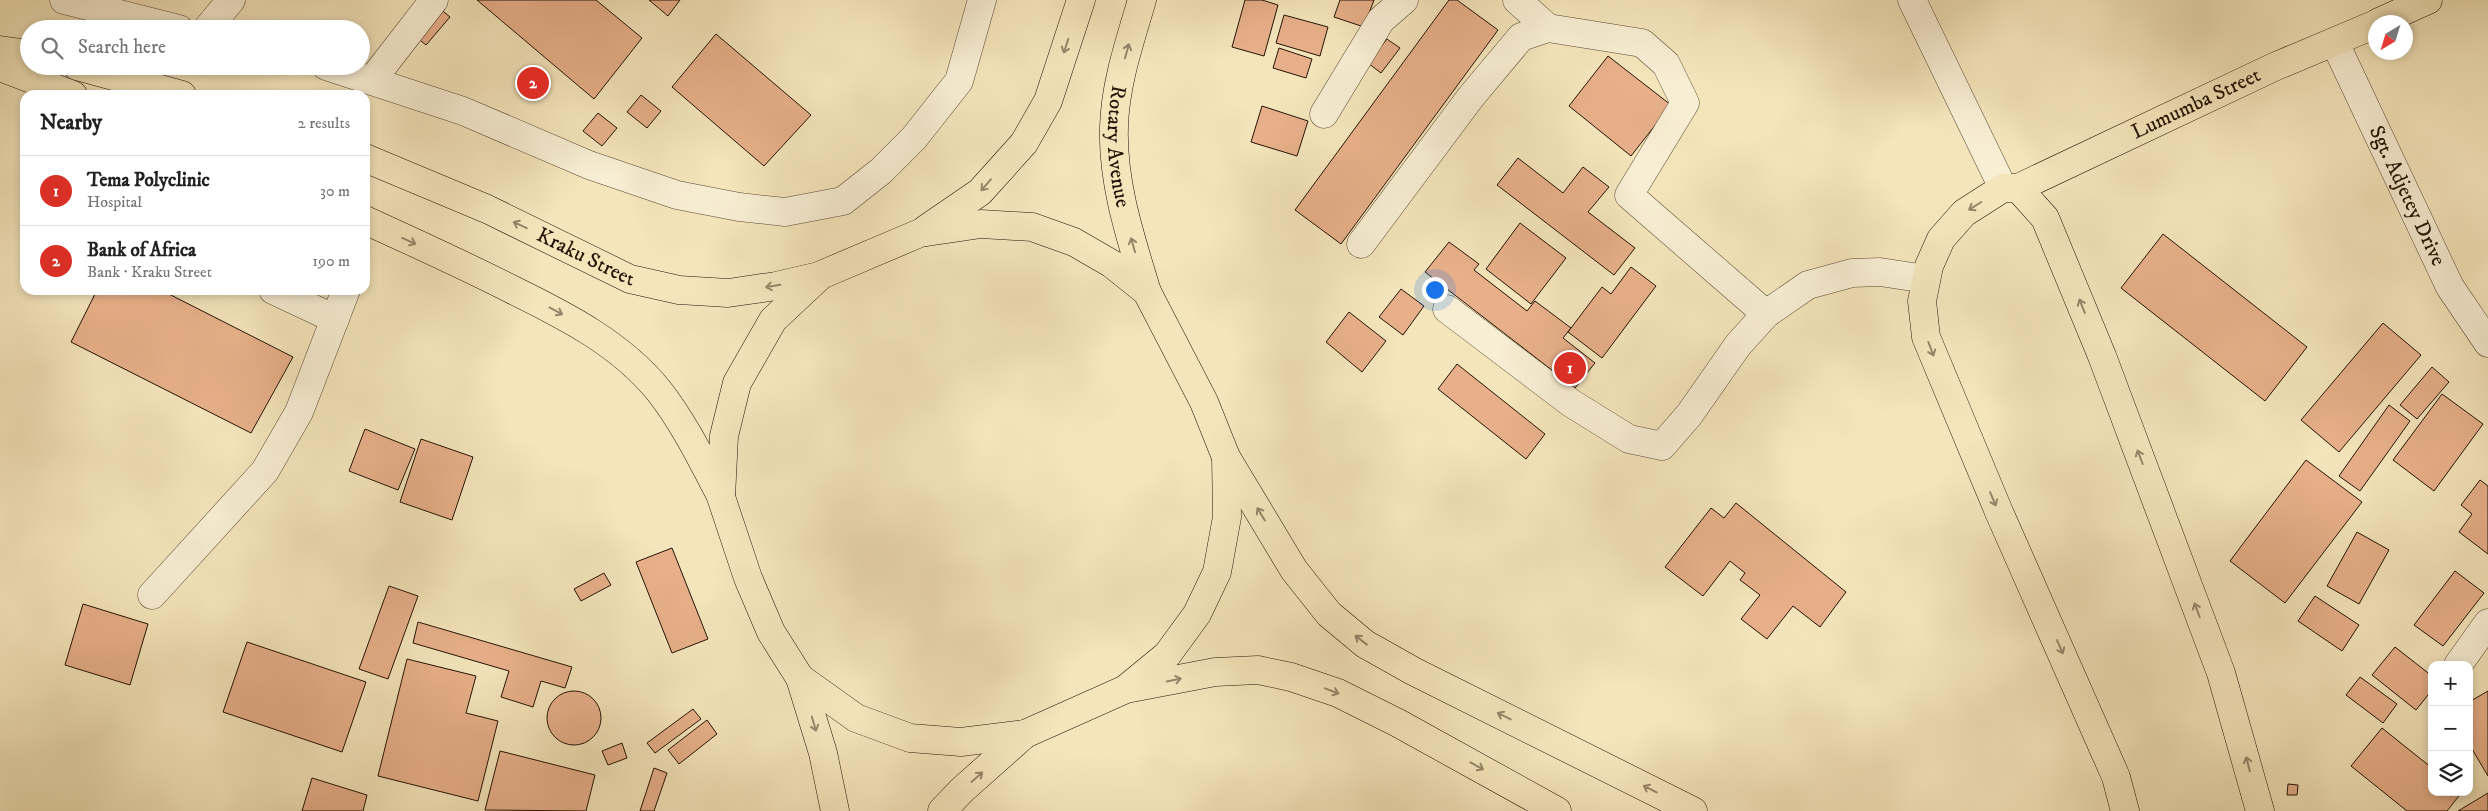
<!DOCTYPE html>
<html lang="en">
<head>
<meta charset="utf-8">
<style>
	:root { --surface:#fff; --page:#f2f2f2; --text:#222; --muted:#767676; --line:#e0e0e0; --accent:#d93025 }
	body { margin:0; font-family:"IM FELL DW Pica",serif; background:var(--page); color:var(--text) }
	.controls { position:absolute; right:15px; bottom:15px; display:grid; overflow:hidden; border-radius:10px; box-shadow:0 2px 8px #0003 }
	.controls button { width:45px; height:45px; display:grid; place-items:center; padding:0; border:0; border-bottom:1px solid var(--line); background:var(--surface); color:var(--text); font:25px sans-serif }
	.compass { position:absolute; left:2368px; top:15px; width:45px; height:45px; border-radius:50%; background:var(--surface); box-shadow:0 2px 8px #0003; rotate:218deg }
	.you { position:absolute; left:1434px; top:289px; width:18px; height:18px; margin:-12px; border:4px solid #fff; border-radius:50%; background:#1a73e8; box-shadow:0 0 0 8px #1a73e833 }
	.badge { display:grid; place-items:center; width:32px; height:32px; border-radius:50%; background:var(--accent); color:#fff; font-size:16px; font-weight:700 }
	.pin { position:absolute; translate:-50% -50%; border:2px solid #fff; box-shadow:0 1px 5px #0006 }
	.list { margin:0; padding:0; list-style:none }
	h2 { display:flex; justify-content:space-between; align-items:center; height:65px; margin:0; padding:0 20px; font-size:21px }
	h2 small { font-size:16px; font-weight:400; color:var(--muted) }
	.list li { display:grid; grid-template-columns:32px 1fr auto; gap:15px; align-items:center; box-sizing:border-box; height:70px; padding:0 20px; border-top:1px solid var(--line) }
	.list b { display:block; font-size:19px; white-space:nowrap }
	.list p { margin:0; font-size:16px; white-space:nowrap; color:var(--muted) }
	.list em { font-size:16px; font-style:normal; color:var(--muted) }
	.icon { flex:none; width:28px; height:28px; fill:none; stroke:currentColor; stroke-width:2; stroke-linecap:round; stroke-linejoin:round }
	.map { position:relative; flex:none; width:2488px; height:811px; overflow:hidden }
	.search { position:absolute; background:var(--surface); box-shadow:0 2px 8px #0003; left:20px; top:20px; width:350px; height:55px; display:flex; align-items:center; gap:12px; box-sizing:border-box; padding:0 18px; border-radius:28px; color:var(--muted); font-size:19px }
	.panel { position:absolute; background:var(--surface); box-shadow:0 2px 8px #0003; left:20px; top:90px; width:350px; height:205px; border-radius:15px }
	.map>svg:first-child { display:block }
</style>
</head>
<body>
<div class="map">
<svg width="2488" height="811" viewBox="0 0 2488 811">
	<rect width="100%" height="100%" fill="#f4e5bb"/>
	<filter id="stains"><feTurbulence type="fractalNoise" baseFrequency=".004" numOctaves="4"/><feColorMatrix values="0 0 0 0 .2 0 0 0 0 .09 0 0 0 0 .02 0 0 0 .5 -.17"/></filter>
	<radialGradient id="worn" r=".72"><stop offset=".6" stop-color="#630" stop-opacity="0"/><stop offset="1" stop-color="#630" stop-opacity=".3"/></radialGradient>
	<g fill="#e7b08a" stroke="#241304">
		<polygon points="477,0 596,0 642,38 594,99"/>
		<polygon points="649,0 680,0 668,16"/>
		<polygon points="1245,0 1262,0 1278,5 1264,56 1232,47"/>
		<polygon points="1340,0 1374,0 1364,27 1334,17"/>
		<polygon points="1449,0 1457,0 1498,30 1341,244 1295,210"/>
		<polygon points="438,7 450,17 426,45 415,36"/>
		<polygon points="1284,15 1328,27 1320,56 1276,43"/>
		<polygon points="716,34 811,115 764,166 672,87"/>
		<polygon points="1387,39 1400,48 1381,73 1368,63"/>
		<polygon points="1279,48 1312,59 1306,78 1273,68"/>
		<polygon points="1608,56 1671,105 1631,156 1569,106"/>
		<polygon points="641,95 661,111 647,128 627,112"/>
		<polygon points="1262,106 1308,121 1297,156 1251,142"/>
		<polygon points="598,113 617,128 602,146 583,131"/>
		<polygon points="1518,158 1563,193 1583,167 1609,187 1588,212 1635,248 1614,275 1497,185"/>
		<polygon points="1520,223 1566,258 1531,304 1486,269"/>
		<polygon points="2163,234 2307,347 2265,401 2121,288"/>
		<polygon points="1449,242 1479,264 1474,270 1527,311 1535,301 1571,328 1563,338 1595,363 1575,388 1425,272"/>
		<polygon points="1631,267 1656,286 1602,358 1568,332 1602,287 1611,294"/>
		<polygon points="1401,289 1424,306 1403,335 1379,317"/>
		<polygon points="97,290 161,290 293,357 251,433 71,342"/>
		<polygon points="1349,312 1386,341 1362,372 1326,342"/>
		<polygon points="2383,323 2421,355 2339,452 2301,420"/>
		<polygon points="1457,364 1545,434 1526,459 1438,389"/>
		<polygon points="2432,367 2449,382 2417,419 2400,405"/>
		<polygon points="2442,394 2483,424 2434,491 2393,460"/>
		<polygon points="2389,405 2410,421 2360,491 2339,476"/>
		<polygon points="365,429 415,449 398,490 349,471"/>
		<polygon points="421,439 473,457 452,520 400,502"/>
		<polygon points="2306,460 2362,502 2285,603 2230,561"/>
		<polygon points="2480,480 2488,486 2488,554 2459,532 2472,514 2461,505"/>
		<polygon points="1736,503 1846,592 1820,627 1793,606 1767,639 1741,619 1760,595 1740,580 1745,573 1730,561 1703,596 1665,567 1711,508 1724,518"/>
		<polygon points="2357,532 2389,550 2359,604 2327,586"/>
		<polygon points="672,548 708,639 672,653 636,562"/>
		<polygon points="2455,571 2484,593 2443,646 2414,625"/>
		<polygon points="604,573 611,585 581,601 574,589"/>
		<polygon points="389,586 418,596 388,679 359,669"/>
		<polygon points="2315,596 2359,625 2342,651 2298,621"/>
		<polygon points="83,604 148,624 130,685 65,665"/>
		<polygon points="418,622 572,667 565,688 541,681 533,707 501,697 509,671 413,643"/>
		<polygon points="247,642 366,682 342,752 223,712"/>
		<polygon points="2395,647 2432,676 2432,690 2416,710 2372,675"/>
		<polygon points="407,659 476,676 466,713 498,721 478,801 378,776"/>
		<polygon points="2360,677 2397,704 2383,723 2346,695"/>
		<polygon points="2488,691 2488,776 2469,744 2469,702"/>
		<circle cx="574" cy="718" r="27"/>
		<polygon points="693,709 701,719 655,753 647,743"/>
		<polygon points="707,720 717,734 679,764 668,750"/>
		<polygon points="2382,728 2432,768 2432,792 2462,792 2447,811 2407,811 2351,766"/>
		<polygon points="622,743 627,758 608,765 602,751"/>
		<polygon points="500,751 595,775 586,811 485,810"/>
		<polygon points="654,768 667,773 654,811 640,811"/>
		<polygon points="312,778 367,795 363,811 302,811"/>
		<polygon points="2288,784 2298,785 2297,795 2287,795"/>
		<polygon points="2488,793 2488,811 2458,811"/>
	</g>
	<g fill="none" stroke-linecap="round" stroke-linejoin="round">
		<g stroke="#584832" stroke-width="29">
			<g id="minor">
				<polyline points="64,0 179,29"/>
				<polyline points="1517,0 1548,28"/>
				<polyline points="1912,0 2003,188"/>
				<polyline points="207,29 231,0"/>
				<path id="s1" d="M2335,43L2450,287L2488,343"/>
				<polyline points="326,66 463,111 589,165 677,195 739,207 785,212 843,201 881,171 914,138 959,81 982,0"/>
				<polyline points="372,80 434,0"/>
				<polyline points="1324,114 1381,20 1404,0"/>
				<polyline points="1361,244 1470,98 1521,37 1548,28 1642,43 1666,64 1685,103 1629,195 1766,314"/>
				<polyline points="273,290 335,319"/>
				<polyline points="1447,309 1571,403 1629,439 1662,446 1689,415 1738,345 1766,314 1808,285 1852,273 1880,272 1926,279"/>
				<polyline points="152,595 265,471 299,412 346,290"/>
				<polyline points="2458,665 2488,623"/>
			</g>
		</g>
		<g stroke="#241304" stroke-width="29">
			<g id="major">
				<path id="s2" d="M1142,0C1130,41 1115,84 1114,127C1112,183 1131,239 1147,292"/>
				<polyline points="2379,22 2428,0"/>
				<polyline points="0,50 29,54"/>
				<polyline points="77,66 182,95"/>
				<polyline points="0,67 73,95"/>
				<path id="s3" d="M365,158L487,209L630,279L679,290L728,293L776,286L819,276"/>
				<polyline points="2018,188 2045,218 2102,356 2221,673 2260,811"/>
				<path d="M365,220C415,243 464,265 513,290C566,316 621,344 659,391C684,423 702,460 721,496"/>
				<polyline points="926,229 980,192 1024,143 1048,101 1081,0"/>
				<polyline points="800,678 823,753 835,811"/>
				<polyline points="1128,687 1167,655 1197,614 1217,572 1227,517 1226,457"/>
				<polyline points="942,811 962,790 1025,734"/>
				<polyline points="1557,811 1398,723 1338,693 1291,677 1258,670 1215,672 1126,689 1025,734 961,742 910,738 856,718 800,678 771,632 748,578 721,497 724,436 737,383 773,320 821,275 920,233 981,224 1032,227 1074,242 1112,264 1147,292 1204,402 1226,457 1294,570 1329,614 1365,644 1413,671 1693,811"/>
				<path id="s4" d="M2125,811L2116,777L1999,512L1926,337L1922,301L1929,266L1941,239L1964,213L2003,188H2018L2274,67L2376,24"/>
			</g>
		</g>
		<use href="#minor" stroke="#f8eed3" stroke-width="28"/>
		<use href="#major" stroke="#f4e5bb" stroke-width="28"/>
	</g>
	<defs><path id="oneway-shaft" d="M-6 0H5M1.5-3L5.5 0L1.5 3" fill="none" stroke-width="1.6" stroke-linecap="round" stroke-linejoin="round" transform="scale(1.25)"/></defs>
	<g stroke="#968669">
		<use href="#oneway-shaft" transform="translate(1066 46) rotate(108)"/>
		<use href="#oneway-shaft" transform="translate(1127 51) rotate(-74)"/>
		<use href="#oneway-shaft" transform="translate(986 185) rotate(131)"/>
		<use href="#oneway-shaft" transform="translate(1975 206) rotate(148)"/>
		<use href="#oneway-shaft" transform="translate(520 225) rotate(-155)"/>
		<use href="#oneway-shaft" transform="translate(409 241) rotate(24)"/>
		<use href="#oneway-shaft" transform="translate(1133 245) rotate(-106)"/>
		<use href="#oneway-shaft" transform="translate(773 286) rotate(170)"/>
		<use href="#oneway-shaft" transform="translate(2082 306) rotate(-112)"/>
		<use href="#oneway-shaft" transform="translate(556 311) rotate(28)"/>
		<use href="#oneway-shaft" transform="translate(1931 349) rotate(69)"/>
		<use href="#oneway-shaft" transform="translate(2140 457) rotate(-111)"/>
		<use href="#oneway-shaft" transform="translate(1993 499) rotate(67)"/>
		<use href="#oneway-shaft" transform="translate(1261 514) rotate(-121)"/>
		<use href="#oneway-shaft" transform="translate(2197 610) rotate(-111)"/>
		<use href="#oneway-shaft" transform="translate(1361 640) rotate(-142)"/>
		<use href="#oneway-shaft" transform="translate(2060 647) rotate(66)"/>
		<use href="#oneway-shaft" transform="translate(1174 680) rotate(-11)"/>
		<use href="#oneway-shaft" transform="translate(1332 691) rotate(21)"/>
		<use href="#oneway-shaft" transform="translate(1504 716) rotate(-153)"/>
		<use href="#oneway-shaft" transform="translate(814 724) rotate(73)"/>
		<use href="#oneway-shaft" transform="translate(2248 764) rotate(-104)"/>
		<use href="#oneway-shaft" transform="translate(1477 766) rotate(29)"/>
		<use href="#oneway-shaft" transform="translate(977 777) rotate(-41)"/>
		<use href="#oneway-shaft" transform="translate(1650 789) rotate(-153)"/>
	</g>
	<g text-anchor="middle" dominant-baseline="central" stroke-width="5" stroke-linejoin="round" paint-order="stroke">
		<g font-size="21" fill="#241304" stroke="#f8eed3">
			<text stroke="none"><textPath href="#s4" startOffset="909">Lumumba Street</textPath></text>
			<text stroke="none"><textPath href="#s2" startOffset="150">Rotary Avenue</textPath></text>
			<text stroke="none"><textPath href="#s1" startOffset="169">Sgt. Adjetey Drive</textPath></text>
			<text stroke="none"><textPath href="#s3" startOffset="242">Kraku Street</textPath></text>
		</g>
	</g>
	<rect width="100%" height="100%" filter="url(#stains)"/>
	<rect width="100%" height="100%" fill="url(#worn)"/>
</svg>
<div class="controls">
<button>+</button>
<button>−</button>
<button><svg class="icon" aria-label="layers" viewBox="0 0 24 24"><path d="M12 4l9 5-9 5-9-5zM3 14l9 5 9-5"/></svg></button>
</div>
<svg class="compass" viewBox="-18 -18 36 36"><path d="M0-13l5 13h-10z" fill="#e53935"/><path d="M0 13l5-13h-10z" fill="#767676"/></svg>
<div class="you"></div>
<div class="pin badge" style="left:1570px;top:368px">1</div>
<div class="pin badge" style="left:533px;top:83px">2</div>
<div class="search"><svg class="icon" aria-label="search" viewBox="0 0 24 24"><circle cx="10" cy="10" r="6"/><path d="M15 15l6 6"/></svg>Search here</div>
<section class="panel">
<h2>Nearby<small>2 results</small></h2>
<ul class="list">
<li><span class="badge">1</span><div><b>Tema Polyclinic</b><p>Hospital</p></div><em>30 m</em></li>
<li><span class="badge">2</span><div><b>Bank of Africa</b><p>Bank · Kraku Street</p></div><em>190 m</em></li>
</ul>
</section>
</div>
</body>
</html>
